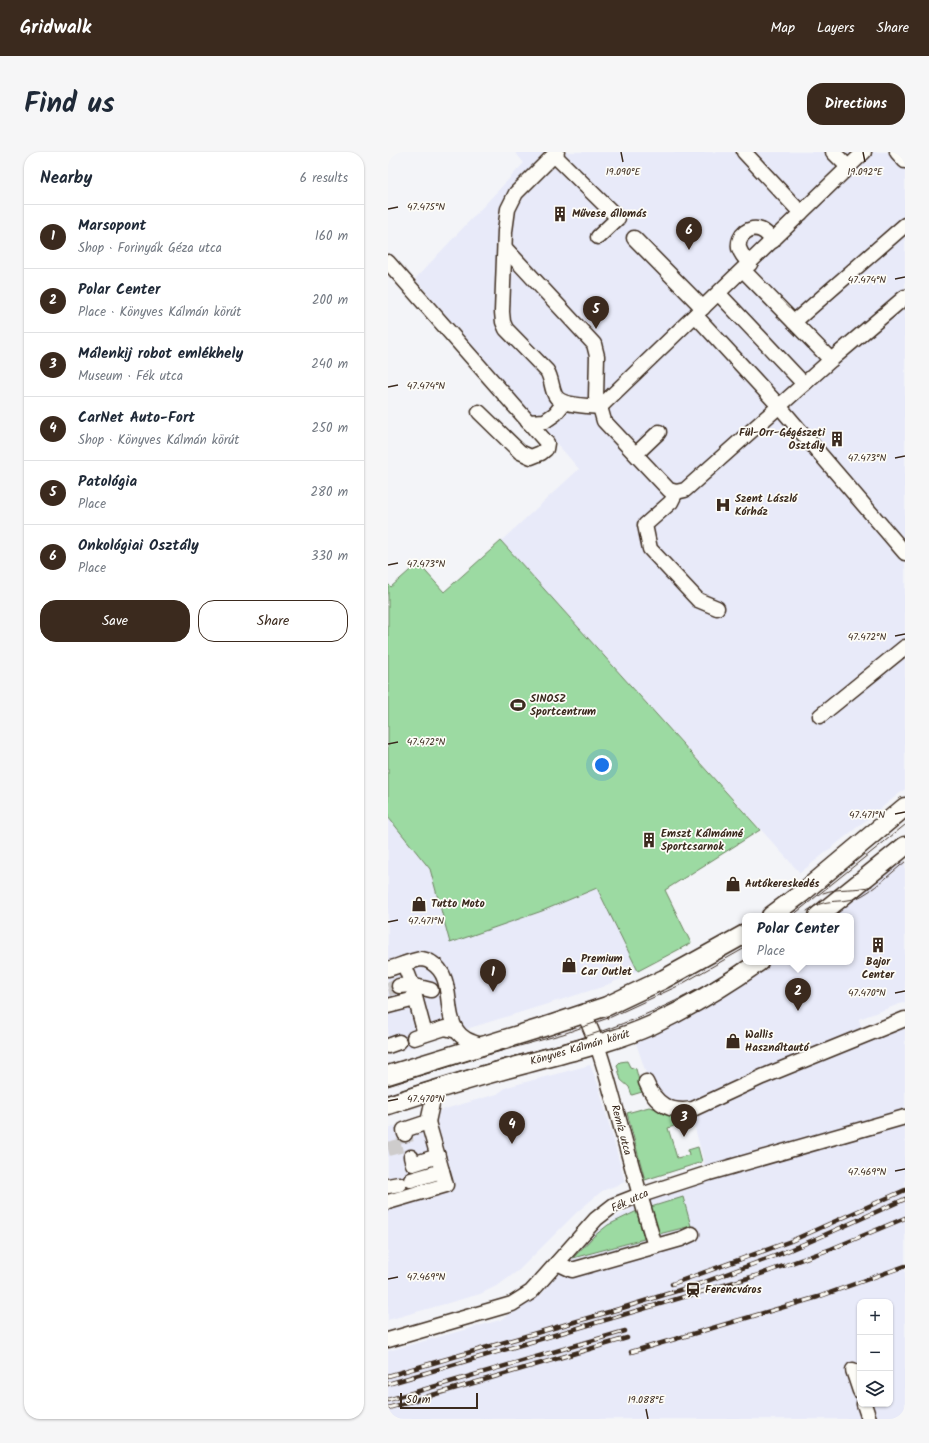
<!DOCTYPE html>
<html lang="en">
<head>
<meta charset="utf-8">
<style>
	:root { --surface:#fff; --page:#f6f6f7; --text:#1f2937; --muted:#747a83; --line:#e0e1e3; --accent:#3b2a1e }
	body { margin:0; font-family:Kalam,sans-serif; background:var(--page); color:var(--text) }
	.controls { position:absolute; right:12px; bottom:12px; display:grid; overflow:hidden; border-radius:8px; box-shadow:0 1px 3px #0004 }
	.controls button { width:36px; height:36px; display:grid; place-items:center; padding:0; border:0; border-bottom:1px solid var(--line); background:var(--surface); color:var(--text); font:20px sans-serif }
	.scale { position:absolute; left:12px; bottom:10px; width:78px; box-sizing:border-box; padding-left:4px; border:2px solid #3b2a1e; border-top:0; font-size:11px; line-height:14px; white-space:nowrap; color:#3b2a1e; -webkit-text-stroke:3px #fdfcf7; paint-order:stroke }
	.you { position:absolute; left:214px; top:613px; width:14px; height:14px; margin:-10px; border:3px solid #fff; border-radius:50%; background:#1a73e8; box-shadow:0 0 0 6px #1a73e833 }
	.badge { display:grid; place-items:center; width:26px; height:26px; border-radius:50%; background:var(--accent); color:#fff; font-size:13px; font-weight:700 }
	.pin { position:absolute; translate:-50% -33px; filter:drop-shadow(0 1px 2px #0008) }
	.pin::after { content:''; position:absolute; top:21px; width:14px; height:12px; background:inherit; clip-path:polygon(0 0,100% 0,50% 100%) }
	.popup { position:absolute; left:354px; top:761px; width:112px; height:52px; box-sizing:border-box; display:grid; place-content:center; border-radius:8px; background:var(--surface); filter:drop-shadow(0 1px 3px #0005); font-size:13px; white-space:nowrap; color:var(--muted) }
	.popup b { font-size:15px; color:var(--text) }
	.popup::after { content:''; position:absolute; left:50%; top:100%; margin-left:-8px; border:8px solid transparent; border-top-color:var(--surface) }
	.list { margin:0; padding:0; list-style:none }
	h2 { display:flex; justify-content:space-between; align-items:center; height:52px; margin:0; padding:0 16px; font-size:17px }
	h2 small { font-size:13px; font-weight:400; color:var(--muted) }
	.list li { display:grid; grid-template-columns:26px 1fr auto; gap:12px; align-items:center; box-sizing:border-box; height:64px; padding:0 16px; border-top:1px solid var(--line) }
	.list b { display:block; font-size:15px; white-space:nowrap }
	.list p { margin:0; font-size:13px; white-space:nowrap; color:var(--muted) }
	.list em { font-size:13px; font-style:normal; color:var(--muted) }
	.actions { display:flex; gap:8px; padding:12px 16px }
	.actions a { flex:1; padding:9px 0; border:1px solid var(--accent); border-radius:16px; text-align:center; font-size:14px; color:var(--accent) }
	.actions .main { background:var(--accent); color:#fff }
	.icon { flex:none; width:22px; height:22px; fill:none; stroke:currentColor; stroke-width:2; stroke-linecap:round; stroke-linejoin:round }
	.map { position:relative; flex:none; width:517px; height:1267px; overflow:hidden; border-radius:16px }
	header { display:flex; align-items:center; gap:24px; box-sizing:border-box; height:56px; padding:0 20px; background:var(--accent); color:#fff }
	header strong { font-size:19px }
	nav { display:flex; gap:22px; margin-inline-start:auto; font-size:14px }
	.intro { display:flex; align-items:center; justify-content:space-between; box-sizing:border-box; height:96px; padding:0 24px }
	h1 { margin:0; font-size:28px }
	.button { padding:10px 18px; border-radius:16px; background:var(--accent); color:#fff; font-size:14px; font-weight:700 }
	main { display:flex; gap:24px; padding:0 24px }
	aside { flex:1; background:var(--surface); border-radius:16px; box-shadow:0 1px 3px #0004 }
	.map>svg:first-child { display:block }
</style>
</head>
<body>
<header>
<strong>Gridwalk</strong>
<nav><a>Map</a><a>Layers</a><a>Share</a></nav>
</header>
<div class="intro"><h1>Find us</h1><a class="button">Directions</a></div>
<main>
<aside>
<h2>Nearby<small>6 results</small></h2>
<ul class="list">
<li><span class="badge">1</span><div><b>Marsopont</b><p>Shop · Forinyák Géza utca</p></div><em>160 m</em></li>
<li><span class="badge">2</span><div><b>Polar Center</b><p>Place · Könyves Kálmán körút</p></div><em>200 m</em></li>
<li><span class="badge">3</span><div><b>Málenkij robot emlékhely</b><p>Museum · Fék utca</p></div><em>240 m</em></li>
<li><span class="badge">4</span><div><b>CarNet Auto-Fort</b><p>Shop · Könyves Kálmán körút</p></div><em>250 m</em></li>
<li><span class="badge">5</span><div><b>Patológia</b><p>Place</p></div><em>280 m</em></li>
<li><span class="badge">6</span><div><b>Onkológiai Osztály</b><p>Place</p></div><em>330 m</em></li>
</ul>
<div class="actions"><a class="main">Save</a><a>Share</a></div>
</aside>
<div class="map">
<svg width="517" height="1267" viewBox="0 0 517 1267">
	<rect width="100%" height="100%" fill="#f3f4f8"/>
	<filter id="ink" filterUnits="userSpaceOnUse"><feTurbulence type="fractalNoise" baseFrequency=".025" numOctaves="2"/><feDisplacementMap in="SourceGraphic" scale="8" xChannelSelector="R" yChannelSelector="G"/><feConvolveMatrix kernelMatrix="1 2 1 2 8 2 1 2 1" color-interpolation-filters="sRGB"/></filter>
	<g filter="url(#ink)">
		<g fill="#e8eaf9" fill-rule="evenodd">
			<polygon points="127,0 517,0 517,637 412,721 113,389 191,317 27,127 136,11"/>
			<polygon points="0,665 42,717 62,791 154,759 209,736 250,819 214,835 59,883 0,903"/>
			<polygon points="515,708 517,710 517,850 471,867 474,879 324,943 302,949 288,950 272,943 260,927 247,888 325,850 381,810 463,810 463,764 443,764"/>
			<path d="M517,869V1267H0V1199L112,1168L153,1143L186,1099L206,1081L230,1064L262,1047L321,1029L303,961ZM472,1150H502V1252H472Z"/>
			<polygon points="202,913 210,932 237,1030 214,1039 188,1061 131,1118 112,1132 92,1142 0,1168 0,977 50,959 109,942 119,935"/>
		</g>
		<g fill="#9cdaa2" stroke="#6c8260">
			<polygon points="113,389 372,678 277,738 303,791 250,819 209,736 154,759 62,791 42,717 0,665 0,432 3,435 30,411 56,440"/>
			<polygon points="239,909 242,915 248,917 254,940 244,943 241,935 233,928 229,913 232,910"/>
			<polygon points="261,955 277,959 293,959 296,971 280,976 289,1006 301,1003 300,998 310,995 314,1010 257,1028 239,961"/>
			<polygon points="295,1045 303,1074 271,1082 263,1055"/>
			<polygon points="249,1059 256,1087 185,1106 206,1084 220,1073"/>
		</g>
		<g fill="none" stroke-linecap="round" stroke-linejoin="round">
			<g stroke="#cecccc" stroke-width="14" stroke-dasharray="14 7" stroke-linecap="butt">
				<polyline points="0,837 11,834"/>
				<polyline points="0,997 19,992 17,982"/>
			</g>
			<g stroke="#3b2a1e" stroke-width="17">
				<g id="minor">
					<path d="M169,0L128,41L120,57L117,79L114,160L115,170L118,177L159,219C164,227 163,235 167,243C172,254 201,254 212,255L476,0"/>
					<polyline points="356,0 413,61"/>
					<polyline points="445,0 460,15"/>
					<polyline points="509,0 517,9"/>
					<polyline points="166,3 230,66 210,85"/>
					<polyline points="246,86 315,156"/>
					<polyline points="117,96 206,192 209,204 208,245 212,255 216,269 281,338 288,340 297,338 443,208 517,145"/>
					<polyline points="0,110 159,291 158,297 153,301 143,305 132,300 91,260"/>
					<path d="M362,112C357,107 353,102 351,96C349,83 362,73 373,78C378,80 382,85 385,89"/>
					<polyline points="355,118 443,208"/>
					<polyline points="331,142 416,232"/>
					<polyline points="308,164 391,254 517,401"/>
					<polyline points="406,170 517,73"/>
					<polyline points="140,270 157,269 167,262 176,251"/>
					<polyline points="248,302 271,280"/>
					<polyline points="288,340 283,350 257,373 262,397 310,448 329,456"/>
					<polyline points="432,564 517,495"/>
					<polyline points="16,812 23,830 37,882"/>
					<path d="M0,817C8,815 25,808 33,807C36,807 42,809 44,811C67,825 55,859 69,879C75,888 85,890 95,894"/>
					<polyline points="11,834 23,833 43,838"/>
					<polyline points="0,854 27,847"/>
					<path d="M196,862C212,894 220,930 230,964C242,1008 254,1051 267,1094"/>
					<polyline points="26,886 57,876 69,879"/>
					<polyline points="0,894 11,890"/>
					<path d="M258,930C267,952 282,961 305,957L374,925L517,867"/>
					<polyline points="17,982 16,978 40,970 47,938"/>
					<polyline points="23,1005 25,1012 50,1004"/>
					<polyline points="23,1028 54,1019"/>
					<polyline points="0,1034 11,1032"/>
					<polyline points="0,1050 58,1033 40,970"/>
					<polyline points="169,1111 184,1118 293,1087 304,1082"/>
					<polyline points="0,1188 124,1152 143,1140 208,1067 226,1053 244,1046 321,1021 517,965"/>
					<polyline points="465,1218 472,1239"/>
					<polyline points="476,1252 481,1267"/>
				</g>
			</g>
			<g stroke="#3b2a1e" stroke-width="21">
				<g id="major">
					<polyline points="383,764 414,741 517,655"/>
					<polyline points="430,764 517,694"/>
					<polyline points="0,923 156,875 219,854 276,827 357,782"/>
					<path d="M0,953C45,938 91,924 137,912C179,900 224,891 264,873C302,855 337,834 371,810"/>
				</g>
			</g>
			<use href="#minor" stroke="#fdfcf7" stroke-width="14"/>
			<use href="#major" stroke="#fdfcf7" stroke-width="18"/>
			<g stroke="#3b2a1e" stroke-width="1">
				<path d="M435,741C451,735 468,739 484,734"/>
				<path d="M419,759C438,745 450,752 469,746C484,740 504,720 517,710"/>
				<polyline points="404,764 517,673"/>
				<polyline points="0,934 95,904 175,882 223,865 290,834 357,796"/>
				<path d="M0,943C33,932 66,922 99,912C129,903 160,896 190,887C250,868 306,844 357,808"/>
			</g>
			<g stroke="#3b2a1e" stroke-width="4.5">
				<g id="rail">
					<polyline points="284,1132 403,1089 517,1038"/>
					<polyline points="243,1200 430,1145 517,1114"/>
					<polyline points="0,1224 231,1157 314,1131 387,1104 423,1089 517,1047"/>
					<polyline points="0,1232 367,1124 443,1097 517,1066"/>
					<polyline points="0,1248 237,1179"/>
					<polyline points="0,1256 239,1186"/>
				</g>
			</g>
			<use href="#rail" stroke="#fdfcf7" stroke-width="3" stroke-dasharray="9" stroke-linecap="butt"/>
		</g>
	</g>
	<path fill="none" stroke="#3b2a1e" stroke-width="1.5" d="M233,0L235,10M475,0L477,10M0,57L10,55M507,127L517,125M0,235L10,233M507,306L517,304M0,413L10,411M507,484L517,482M0,592L10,590M507,662L517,660M0,770L10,768M507,841L517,839M0,949L10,947M507,1019L517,1017M0,1127L10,1125M258,1257L260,1267"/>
	<defs>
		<g id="building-bare" transform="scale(1.2)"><path d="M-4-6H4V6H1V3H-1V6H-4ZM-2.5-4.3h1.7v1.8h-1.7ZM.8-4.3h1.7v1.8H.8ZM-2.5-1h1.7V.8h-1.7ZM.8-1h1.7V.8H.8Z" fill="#3b2a1e" stroke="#fdfcf7" stroke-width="2.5" paint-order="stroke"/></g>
		<g id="hospital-bare" transform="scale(1.2)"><path d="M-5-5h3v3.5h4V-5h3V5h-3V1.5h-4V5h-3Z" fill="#3b2a1e" stroke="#fdfcf7" stroke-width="2.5" paint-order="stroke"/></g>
		<g id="stadium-bare" transform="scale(1.2)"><path d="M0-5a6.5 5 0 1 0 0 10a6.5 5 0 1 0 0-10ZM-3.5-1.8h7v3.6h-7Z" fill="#3b2a1e" stroke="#fdfcf7" stroke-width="2.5" paint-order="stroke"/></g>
		<g id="shop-bare" transform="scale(1.2)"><path d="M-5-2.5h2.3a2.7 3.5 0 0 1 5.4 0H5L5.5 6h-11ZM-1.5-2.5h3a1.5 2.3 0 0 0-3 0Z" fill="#3b2a1e" stroke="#fdfcf7" stroke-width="2.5" paint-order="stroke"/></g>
		<g id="station-bare" transform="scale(1.2)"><path d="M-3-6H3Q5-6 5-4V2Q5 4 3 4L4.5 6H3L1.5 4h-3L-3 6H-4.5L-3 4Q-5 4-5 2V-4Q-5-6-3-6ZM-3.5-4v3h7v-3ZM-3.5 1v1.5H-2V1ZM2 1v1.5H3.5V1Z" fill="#3b2a1e" stroke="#fdfcf7" stroke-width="2.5" paint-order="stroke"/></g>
	</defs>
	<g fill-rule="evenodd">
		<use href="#building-bare" x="172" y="62"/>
		<use href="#building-bare" x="449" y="287"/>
		<use href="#hospital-bare" x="335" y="353"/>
		<use href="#stadium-bare" x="130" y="553"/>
		<use href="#building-bare" x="261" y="688"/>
		<use href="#shop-bare" x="345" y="732"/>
		<use href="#shop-bare" x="31" y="752"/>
		<use href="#building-bare" x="490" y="793"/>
		<use href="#shop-bare" x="181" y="813"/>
		<use href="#shop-bare" x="345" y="889"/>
		<use href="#station-bare" x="305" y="1138"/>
	</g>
	<g text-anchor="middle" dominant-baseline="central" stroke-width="3.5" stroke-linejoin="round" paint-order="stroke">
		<g font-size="11" font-weight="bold" fill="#3b2a1e" stroke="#fdfcf7" text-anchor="start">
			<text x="184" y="62">Művese állomás</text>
			<text x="437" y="281" text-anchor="end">Fül-Orr-Gégészeti<tspan x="437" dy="13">Osztály</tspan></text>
			<text x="347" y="347">Szent László<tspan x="347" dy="13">Kórház</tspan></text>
			<text x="142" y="547">SINOSZ<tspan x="142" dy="13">Sportcentrum</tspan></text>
			<text x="273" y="682">Emszt Kálmánné<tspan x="273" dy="13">Sportcsarnok</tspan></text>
			<text x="357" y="732">Autókereskedés</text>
			<text x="43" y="752">Tutto Moto</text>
			<text x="193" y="807">Premium<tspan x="193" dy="13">Car Outlet</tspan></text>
			<text x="490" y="810" text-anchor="middle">Bajor<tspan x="490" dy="13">Center</tspan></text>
			<text x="357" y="883">Wallis<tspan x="357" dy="13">Használtautó</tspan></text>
			<text x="317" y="1138">Ferencváros</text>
		</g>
		<g font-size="11" fill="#3b2a1e" stroke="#fdfcf7">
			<text transform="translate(192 896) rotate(-16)">Könyves Kálmán körút</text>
			<text transform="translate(233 978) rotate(75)">Remíz utca</text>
			<text transform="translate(242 1049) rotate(-25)">Fék utca</text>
		</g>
	</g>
	<g font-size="10" text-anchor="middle" fill="#3b2a1e" stroke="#fdfcf7" stroke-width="3.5" stroke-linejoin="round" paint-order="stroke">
		<text x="235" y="23">19.090°E</text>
		<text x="477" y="23">19.092°E</text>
		<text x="38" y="58">47.475°N</text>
		<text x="479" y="131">47.474°N</text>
		<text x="38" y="237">47.474°N</text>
		<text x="479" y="309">47.473°N</text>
		<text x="38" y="415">47.473°N</text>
		<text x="479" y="488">47.472°N</text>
		<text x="38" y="593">47.472°N</text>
		<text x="479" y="666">47.471°N</text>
		<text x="38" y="772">47.471°N</text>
		<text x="479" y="844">47.470°N</text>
		<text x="38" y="950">47.470°N</text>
		<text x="479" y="1023">47.469°N</text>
		<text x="38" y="1128">47.469°N</text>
		<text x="258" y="1251">19.088°E</text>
	</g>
</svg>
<div class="controls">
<button>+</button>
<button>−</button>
<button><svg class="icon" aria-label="layers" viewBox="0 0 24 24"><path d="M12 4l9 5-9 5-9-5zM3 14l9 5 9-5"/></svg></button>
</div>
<div class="scale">50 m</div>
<div class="you"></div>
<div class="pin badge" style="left:105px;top:840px">1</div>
<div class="pin badge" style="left:410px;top:859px">2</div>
<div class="popup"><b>Polar Center</b>Place</div>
<div class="pin badge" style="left:296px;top:985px">3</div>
<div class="pin badge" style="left:124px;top:992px">4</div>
<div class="pin badge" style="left:208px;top:177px">5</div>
<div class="pin badge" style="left:301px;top:98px">6</div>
</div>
</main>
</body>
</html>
